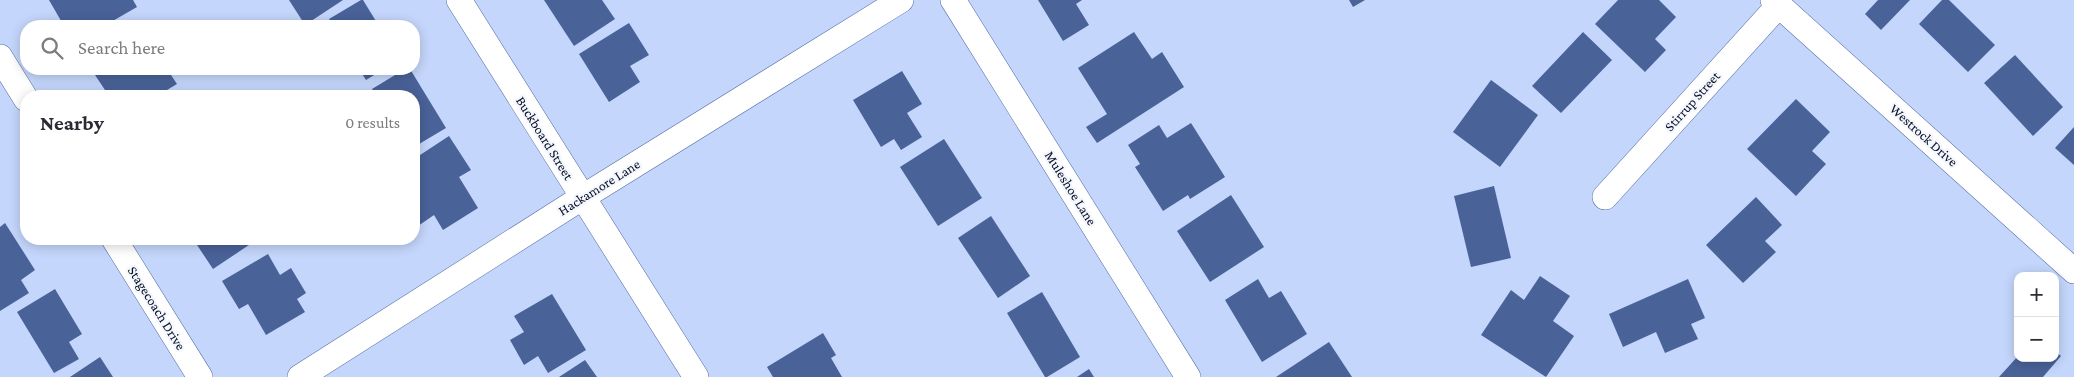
<!DOCTYPE html>
<html lang="en">
<head>
<meta charset="utf-8">
<style>
	:root { --surface:#fff; --page:#f7f7f7; --text:#2b2b33; --muted:#7c7c81; --line:#e1e1e2 }
	body { margin:0; font-family:"Crimson Pro",serif; background:var(--page); color:var(--text) }
	.controls { position:absolute; right:15px; bottom:15px; display:grid; overflow:hidden; border-radius:10px; box-shadow:0 2px 12px #0003 }
	.controls button { width:45px; height:45px; display:grid; place-items:center; padding:0; border:0; border-bottom:1px solid var(--line); background:var(--surface); color:var(--text); font:25px sans-serif }
	.list { margin:0; padding:0; list-style:none }
	h2 { display:flex; justify-content:space-between; align-items:center; height:65px; margin:0; padding:0 20px; font-size:21px }
	h2 small { font-size:16px; font-weight:400; color:var(--muted) }
	.icon { flex:none; width:28px; height:28px; fill:none; stroke:currentColor; stroke-width:2; stroke-linecap:round; stroke-linejoin:round }
	.map { position:relative; flex:none; width:2074px; height:377px; overflow:hidden }
	.search { position:absolute; background:var(--surface); box-shadow:0 2px 12px #0003; left:20px; top:20px; width:400px; height:55px; display:flex; align-items:center; gap:12px; box-sizing:border-box; padding:0 18px; border-radius:20px; color:var(--muted); font-size:19px }
	.panel { position:absolute; background:var(--surface); box-shadow:0 2px 12px #0003; left:20px; top:90px; width:400px; height:155px; border-radius:20px }
	.map>svg:first-child { display:block }
</style>
</head>
<body>
<div class="map">
<svg width="2074" height="377" viewBox="0 0 2074 377">
	<rect width="100%" height="100%" fill="#c4d6fb"/>
	<g fill="#496298">
		<polygon points="49,0 133,0 137,7 104,26 64,26"/>
		<polygon points="289,0 343,0 305,25"/>
		<polygon points="361,0 363,0 379,26 333,26 329,19"/>
		<polygon points="544,0 602,0 615,19 574,46"/>
		<polygon points="1038,0 1082,0 1076,4 1089,25 1063,41"/>
		<polygon points="1349,0 1365,0 1353,7"/>
		<polygon points="1618,0 1659,0 1676,17 1655,39 1666,50 1645,72 1595,24"/>
		<polygon points="1878,0 1910,0 1881,30 1865,14"/>
		<polygon points="1942,0 1949,0 1995,45 1968,72 1919,24"/>
		<polygon points="629,23 649,55 630,66 640,82 609,102 579,54"/>
		<polygon points="1134,32 1152,59 1162,52 1184,87 1097,143 1086,127 1107,114 1078,68"/>
		<polygon points="1583,32 1612,60 1561,113 1532,86"/>
		<polygon points="2015,55 2063,107 2033,136 1984,83"/>
		<polygon points="91,69 167,69 177,84 157,96 109,96"/>
		<polygon points="359,69 384,69 366,80"/>
		<polygon points="405,69 410,69 446,128 414,147 414,96 376,96 372,89"/>
		<polygon points="902,71 922,104 907,113 922,137 901,150 894,139 881,147 853,100"/>
		<polygon points="1491,80 1538,115 1500,167 1453,132"/>
		<polygon points="1796,99 1830,132 1812,151 1826,164 1796,196 1747,149"/>
		<polygon points="1191,123 1225,177 1190,199 1188,195 1163,211 1135,167 1140,164 1128,145 1159,125 1167,138"/>
		<polygon points="2074,127 2074,165 2055,148"/>
		<polygon points="449,136 471,170 459,177 478,208 443,230 434,215 418,226 414,220 414,159"/>
		<polygon points="944,139 982,198 938,226 900,167"/>
		<polygon points="1494,186 1511,258 1471,267 1454,196"/>
		<polygon points="1231,195 1264,247 1210,282 1177,231"/>
		<polygon points="1756,197 1782,225 1765,241 1776,252 1743,283 1706,245"/>
		<polygon points="991,216 1030,276 998,298 958,238"/>
		<polygon points="5,223 35,270 21,280 29,293 0,311 0,227"/>
		<polygon points="193,239 258,239 213,269"/>
		<polygon points="268,254 280,275 291,268 306,293 297,299 305,312 266,335 248,304 239,309 222,281"/>
		<polygon points="1540,276 1570,296 1553,321 1574,336 1546,377 1481,335 1511,290 1524,300"/>
		<polygon points="1258,279 1269,298 1281,291 1307,334 1262,362 1225,300"/>
		<polygon points="1688,279 1705,318 1691,324 1698,339 1665,353 1656,332 1623,347 1609,314"/>
		<polygon points="55,289 82,334 69,342 79,359 54,373 17,312"/>
		<polygon points="1042,292 1080,357 1047,377 1045,377 1007,313"/>
		<polygon points="552,294 586,350 548,373 538,356 524,365 510,340 524,332 514,316"/>
		<polygon points="823,333 836,355 831,358 842,377 773,377 767,367"/>
		<polygon points="1329,342 1352,377 1276,377"/>
		<polygon points="2055,351 2061,356 2043,377 1999,377 2018,356 2018,358 2055,358"/>
		<polygon points="100,357 113,377 70,377"/>
		<polygon points="585,360 597,377 559,377"/>
		<polygon points="1089,369 1094,377 1077,377"/>
	</g>
	<g fill="none" stroke-linecap="round" stroke-linejoin="round">
		<g stroke="#556ea5" stroke-width="26">
			<g id="minor">
				<polyline points="459,0 696,377"/>
				<polyline points="953,0 1188,377"/>
				<polyline points="1773,0 2074,271"/>
				<polyline points="0,57 26,99"/>
				<polyline points="1605,197 1779,5"/>
				<polyline points="114,239 200,377"/>
				<polyline points="300,377 583,197 901,0"/>
			</g>
		</g>
		<use href="#minor" stroke="#fff" stroke-width="25"/>
	</g>
	<g text-anchor="middle" dominant-baseline="central" stroke-width="4.5" stroke-linejoin="round" paint-order="stroke">
		<g font-size="14" fill="#060e23" stroke="#f4f7fd">
			<text transform="translate(1692 101) rotate(-48)">Stirrup Street</text>
			<text transform="translate(1924 135) rotate(42)">Westrock Drive</text>
			<text transform="translate(545 138) rotate(58)">Buckboard Street</text>
			<text transform="translate(599 187) rotate(-32)">Hackamore Lane</text>
			<text transform="translate(1071 188) rotate(58)">Muleshoe Lane</text>
			<text transform="translate(157 308) rotate(58)">Stagecoach Drive</text>
		</g>
	</g>
</svg>
<div class="controls">
<button>+</button>
<button>−</button>
</div>
<div class="search"><svg class="icon" aria-label="search" viewBox="0 0 24 24"><circle cx="10" cy="10" r="6"/><path d="M15 15l6 6"/></svg>Search here</div>
<section class="panel">
<h2>Nearby<small>0 results</small></h2>
<ul class="list">
</ul>
</section>
</div>
</body>
</html>
